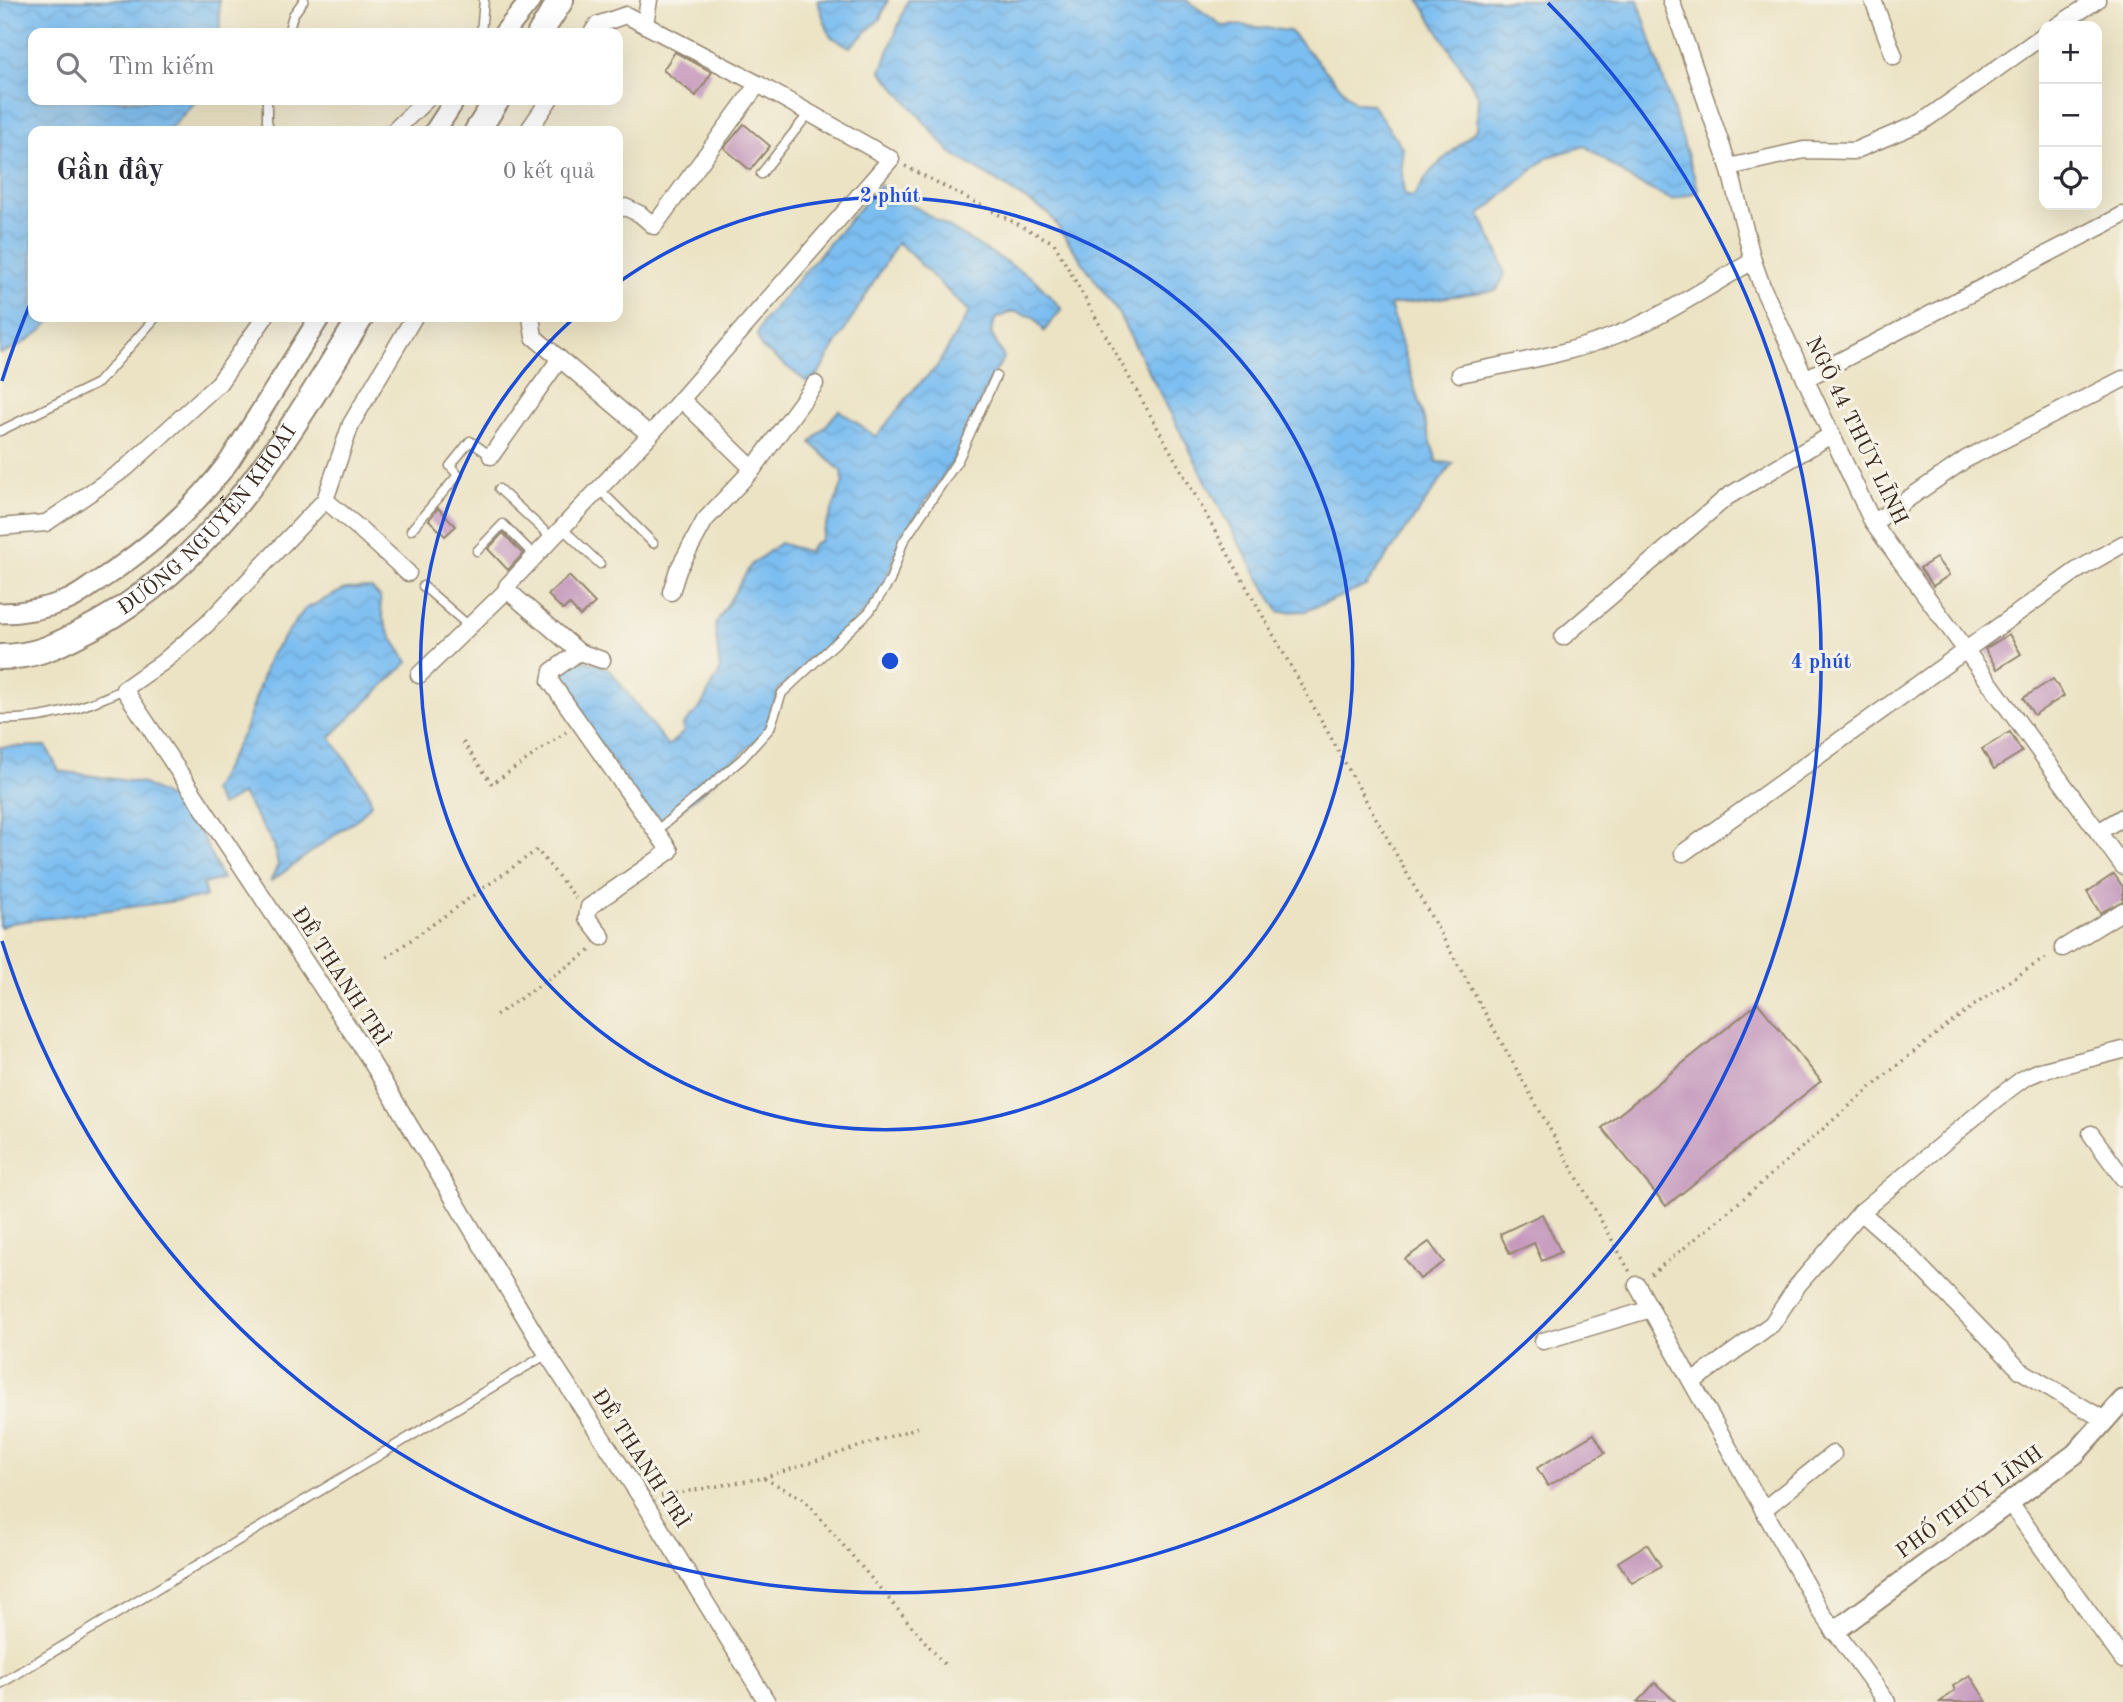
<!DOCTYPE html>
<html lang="vi">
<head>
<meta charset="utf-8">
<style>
	:root { --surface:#fff; --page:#f7f7f7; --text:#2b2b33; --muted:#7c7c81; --line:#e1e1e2 }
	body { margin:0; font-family:"Old Standard TT",serif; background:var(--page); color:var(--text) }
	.controls { position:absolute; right:21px; top:21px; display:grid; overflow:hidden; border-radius:14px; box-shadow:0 7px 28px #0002 }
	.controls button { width:63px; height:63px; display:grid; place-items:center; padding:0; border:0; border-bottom:2px solid var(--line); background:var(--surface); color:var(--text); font:35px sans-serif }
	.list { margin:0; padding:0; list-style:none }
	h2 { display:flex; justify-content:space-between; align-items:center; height:91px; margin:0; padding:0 28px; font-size:30px }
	h2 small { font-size:23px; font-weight:400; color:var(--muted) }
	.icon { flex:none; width:38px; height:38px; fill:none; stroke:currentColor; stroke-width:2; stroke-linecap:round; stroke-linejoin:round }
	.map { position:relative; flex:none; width:2123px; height:1702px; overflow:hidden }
	.search { position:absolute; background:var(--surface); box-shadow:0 7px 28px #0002; left:28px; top:28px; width:595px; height:77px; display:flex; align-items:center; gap:18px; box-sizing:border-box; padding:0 24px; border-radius:14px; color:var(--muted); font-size:26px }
	.panel { position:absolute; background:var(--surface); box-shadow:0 7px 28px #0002; left:28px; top:126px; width:595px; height:196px; border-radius:14px }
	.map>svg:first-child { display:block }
</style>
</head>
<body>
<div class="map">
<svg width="2123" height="1702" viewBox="0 0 2123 1702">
	<defs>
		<pattern id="water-waves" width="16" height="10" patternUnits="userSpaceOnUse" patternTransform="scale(1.75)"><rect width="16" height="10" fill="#7cbef1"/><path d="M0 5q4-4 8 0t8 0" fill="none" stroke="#6ca3ce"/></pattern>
	</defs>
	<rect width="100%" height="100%" fill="#f7f3e8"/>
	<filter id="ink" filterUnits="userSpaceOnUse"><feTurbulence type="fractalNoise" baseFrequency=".0143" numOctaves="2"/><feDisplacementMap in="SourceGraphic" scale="14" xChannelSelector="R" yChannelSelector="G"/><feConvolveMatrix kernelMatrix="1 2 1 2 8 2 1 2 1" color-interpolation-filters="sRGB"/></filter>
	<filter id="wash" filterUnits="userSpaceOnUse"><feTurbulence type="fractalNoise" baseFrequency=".00686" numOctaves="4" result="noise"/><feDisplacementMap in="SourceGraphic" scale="28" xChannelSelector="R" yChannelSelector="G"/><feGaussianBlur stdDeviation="1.57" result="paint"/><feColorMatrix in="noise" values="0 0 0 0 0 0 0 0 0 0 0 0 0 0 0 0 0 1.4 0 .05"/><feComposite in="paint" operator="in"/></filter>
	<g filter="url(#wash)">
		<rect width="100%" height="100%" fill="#ece3c4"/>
		<g fill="url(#water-waves)" stroke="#5c7488" stroke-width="2">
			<path d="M0,0H219L220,33H33V100H197L168,131H33V317H52C47,331 15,349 0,354Z"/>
			<polygon points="817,0 888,0 880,19 850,47 830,36"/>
			<polygon points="908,0 1134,0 1137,2 1142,0 1186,0 1223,26 1239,25 1290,31 1355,103 1372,104 1403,149 1401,163 1404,195 1413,197 1431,171 1477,129 1478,95 1419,0 1638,0 1699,191 1672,200 1635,182 1585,146 1548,157 1480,215 1499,254 1505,275 1497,290 1390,305 1437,462 1453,463 1366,586 1306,611 1279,612 1237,540 1118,313 1049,214 950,152 881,71"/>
			<polygon points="879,185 1034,279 1062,309 1044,331 1034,317 1012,311 995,319 991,333 1004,358 991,378 953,461 900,540 886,582 866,611 779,689 765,731 706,789 665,822 654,821 560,687 563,671 580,661 591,662 609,669 668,746 684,732 682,726 700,708 720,671 715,625 751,565 780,543 809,552 813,544 820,541 843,482 842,472 811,443 839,410 876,437 915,388 936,368 969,312 898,242 817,376 807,382 761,347 757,335 763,321"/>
			<path d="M371,588L380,597C381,626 392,639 408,662L330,737L369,793L371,804L361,816L270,882L278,865L274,845L242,794L221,806L212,791L245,730L269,657L305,609L345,589Z"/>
			<polygon points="46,746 59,771 142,783 187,808 192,813 222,879 203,884 206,897 11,923 0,927 0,747"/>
		</g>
		<g id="blocks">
			<g fill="#c395bb">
				<polygon points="675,52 712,72 696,96 663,70"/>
				<polygon points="744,124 770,146 750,170 724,148"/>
				<polygon points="438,508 456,526 445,536 429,520"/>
				<polygon points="503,533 523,554 508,570 488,549"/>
				<polygon points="1936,558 1949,575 1933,586 1920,568"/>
				<polygon points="569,576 595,603 580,616 569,604 563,610 548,595"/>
				<polygon points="2009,634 2021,654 1997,669 1985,649"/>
				<polygon points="2053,679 2064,696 2034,715 2023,698"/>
				<polygon points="2010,732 2022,752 1994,769 1982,749"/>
				<polygon points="2114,874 2123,887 2123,901 2100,913 2087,892"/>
				<polygon points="1758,1003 1821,1081 1666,1206 1602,1128"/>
				<polygon points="1542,1214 1561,1252 1542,1261 1534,1243 1510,1254 1500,1234"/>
				<polygon points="1429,1242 1444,1262 1420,1279 1405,1259"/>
				<polygon points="1594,1434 1605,1453 1548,1486 1537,1468"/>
				<polygon points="1647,1544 1661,1566 1632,1583 1618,1562"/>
				<polygon points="1970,1675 1987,1702 1940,1702 1955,1690 1953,1686"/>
				<polygon points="1655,1683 1676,1702 1637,1702"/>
			</g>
		</g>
	</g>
	<g filter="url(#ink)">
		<use href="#blocks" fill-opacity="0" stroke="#948671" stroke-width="2"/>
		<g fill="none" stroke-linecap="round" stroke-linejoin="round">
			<g stroke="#948671" stroke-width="11">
				<g id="service">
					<polyline points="288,33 293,15 304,0"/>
					<polyline points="481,33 484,0"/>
					<polyline points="267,100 267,121 270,131"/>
					<polyline points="761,174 809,113"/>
					<polyline points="0,431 98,383 156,317"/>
					<polyline points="499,489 552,538"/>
					<polyline points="599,489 653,543"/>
					<polyline points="562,528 600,564"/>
					<polyline points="411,530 458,475 450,466 470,441 491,456"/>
					<polyline points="477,551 503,524 535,556"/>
					<polyline points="423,586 469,626"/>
					<path d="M0,719C44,721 84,708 124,689"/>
					<polyline points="656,831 742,759 770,728 782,693 869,612 890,581 903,542 958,460 996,376"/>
					<polyline points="0,1684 547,1354"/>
				</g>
			</g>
			<g stroke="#948671" stroke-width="19">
				<g id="minor">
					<polyline points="1671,0 1729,167 1753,261 1763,289 1873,523 2123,866"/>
					<polyline points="1873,0 1894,56"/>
					<polyline points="645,24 649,0"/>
					<polyline points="2057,26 2097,0"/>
					<polyline points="592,33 597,25 626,15 758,84 891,159 650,435 507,586 507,590 579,652 602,660"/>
					<polyline points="394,131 426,100"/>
					<polyline points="528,131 549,100"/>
					<polyline points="1729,167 1804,150 1854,151 1922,122 2044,35"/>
					<polyline points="618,209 625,207 640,214 654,226 758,84"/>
					<polyline points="414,317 351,424 325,500 207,624 163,662 124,689 369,1058 547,1354 642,1499 767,1702"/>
					<polyline points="531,317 534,337 650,435"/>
					<path d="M1460,374C1512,363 1566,355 1616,335C1664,317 1708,286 1753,261"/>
					<polyline points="1805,379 2123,215"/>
					<polyline points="681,399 753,469"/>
					<polyline points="491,456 559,360"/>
					<polyline points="325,500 360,529 408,573"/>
					<polyline points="1873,523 1966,459 2123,379"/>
					<polyline points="0,527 46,523 126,468 219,383 265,317"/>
					<polyline points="671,592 678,570 705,520 753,469 815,384"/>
					<polyline points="1563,637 1727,497 1831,435"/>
					<polyline points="579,652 552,671 550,681 670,851 589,907 587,918 602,937"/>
					<polyline points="419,675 507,590"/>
					<polyline points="2098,832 2123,817"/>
					<polyline points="1683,853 2076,571 2123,544"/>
					<polyline points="2063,948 2123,911"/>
					<polyline points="2091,1134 2123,1178"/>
					<polyline points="1861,1212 1901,1247 2020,1370 2106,1421"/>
					<polyline points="1637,1285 1821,1612 1887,1702"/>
					<polyline points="1543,1341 1651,1309"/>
					<polyline points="1692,1382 1772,1324 1797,1286 1861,1212 1996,1099 2024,1078 2040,1071 2123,1050"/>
					<polyline points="2009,1502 2123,1660"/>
					<polyline points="1763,1510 1833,1454"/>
				</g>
			</g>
			<g stroke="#948671" stroke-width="23">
				<g id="tertiary">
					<polyline points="504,33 531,0"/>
					<polyline points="435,131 455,100"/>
					<path d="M0,613C23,613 47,608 68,600C80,595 90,586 100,580C150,547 195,508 230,460L320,317"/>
					<polyline points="1835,1631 2075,1454 2123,1400"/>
				</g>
			</g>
			<g stroke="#948671" stroke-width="28">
				<g id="primary">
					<polyline points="540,33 561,0"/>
					<polyline points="477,131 497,100"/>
					<path id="s1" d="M0,657C39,657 61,643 94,626C220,557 288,434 361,317"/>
				</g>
			</g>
			<g stroke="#948671" stroke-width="3.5" stroke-dasharray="2 5" stroke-linecap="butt">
				<polyline points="905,166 1054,243 1630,1272"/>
				<polyline points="463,742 492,784 566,732"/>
				<polyline points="387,957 537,850 576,898"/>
				<polyline points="496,1015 591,950"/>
				<path d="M1651,1274C1786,1171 1903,1043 2049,956"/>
				<polyline points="763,1478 919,1427"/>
				<polyline points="661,1496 763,1478 804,1499 944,1664"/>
			</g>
			<use href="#service" stroke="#fff" stroke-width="8"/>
			<use href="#minor" stroke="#fff" stroke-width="16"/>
			<use href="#tertiary" stroke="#fff" stroke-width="19"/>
			<use href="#primary" stroke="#fff" stroke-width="24"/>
		</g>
	</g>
	<g fill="none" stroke="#1d4ed8" stroke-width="3.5">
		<path d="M619 282A466 466 0 1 1 575 317"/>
		<path d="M2 381A931 931 0 0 1 33 297M1548 3A931 931 0 1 1 2 941"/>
	</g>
	<g text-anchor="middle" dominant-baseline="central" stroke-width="6" stroke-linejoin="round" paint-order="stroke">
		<g font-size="21" fill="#3b2a1e" stroke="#f7f3e8">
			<text transform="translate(1856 431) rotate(64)">NGÕ 44 THÚY LĨNH</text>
			<text stroke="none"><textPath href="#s1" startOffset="257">ĐƯỜNG NGUYỄN KHOÁI</textPath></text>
			<text transform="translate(340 977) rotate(57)">ĐÊ THANH TRÌ</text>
			<text transform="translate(640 1459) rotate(57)">ĐÊ THANH TRÌ</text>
			<text transform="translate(1970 1503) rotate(-36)">PHỐ THÚY LĨNH</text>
		</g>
	</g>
	<circle cx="890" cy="661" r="10" fill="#1d4ed8" stroke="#f7f3e8" stroke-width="3.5"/>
	<g font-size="21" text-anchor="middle" font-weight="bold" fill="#1d4ed8" stroke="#f7f3e8" stroke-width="6" stroke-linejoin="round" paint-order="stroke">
		<text x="890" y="202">2 phút</text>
		<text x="1821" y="668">4 phút</text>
	</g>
</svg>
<div class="controls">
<button>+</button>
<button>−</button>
<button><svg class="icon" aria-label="locate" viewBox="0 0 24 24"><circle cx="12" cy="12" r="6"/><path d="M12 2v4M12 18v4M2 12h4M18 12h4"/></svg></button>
</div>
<div class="search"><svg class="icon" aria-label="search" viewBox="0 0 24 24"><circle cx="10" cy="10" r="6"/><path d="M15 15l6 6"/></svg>Tìm kiếm</div>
<section class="panel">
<h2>Gần đây<small>0 kết quả</small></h2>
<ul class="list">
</ul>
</section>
</div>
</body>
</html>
